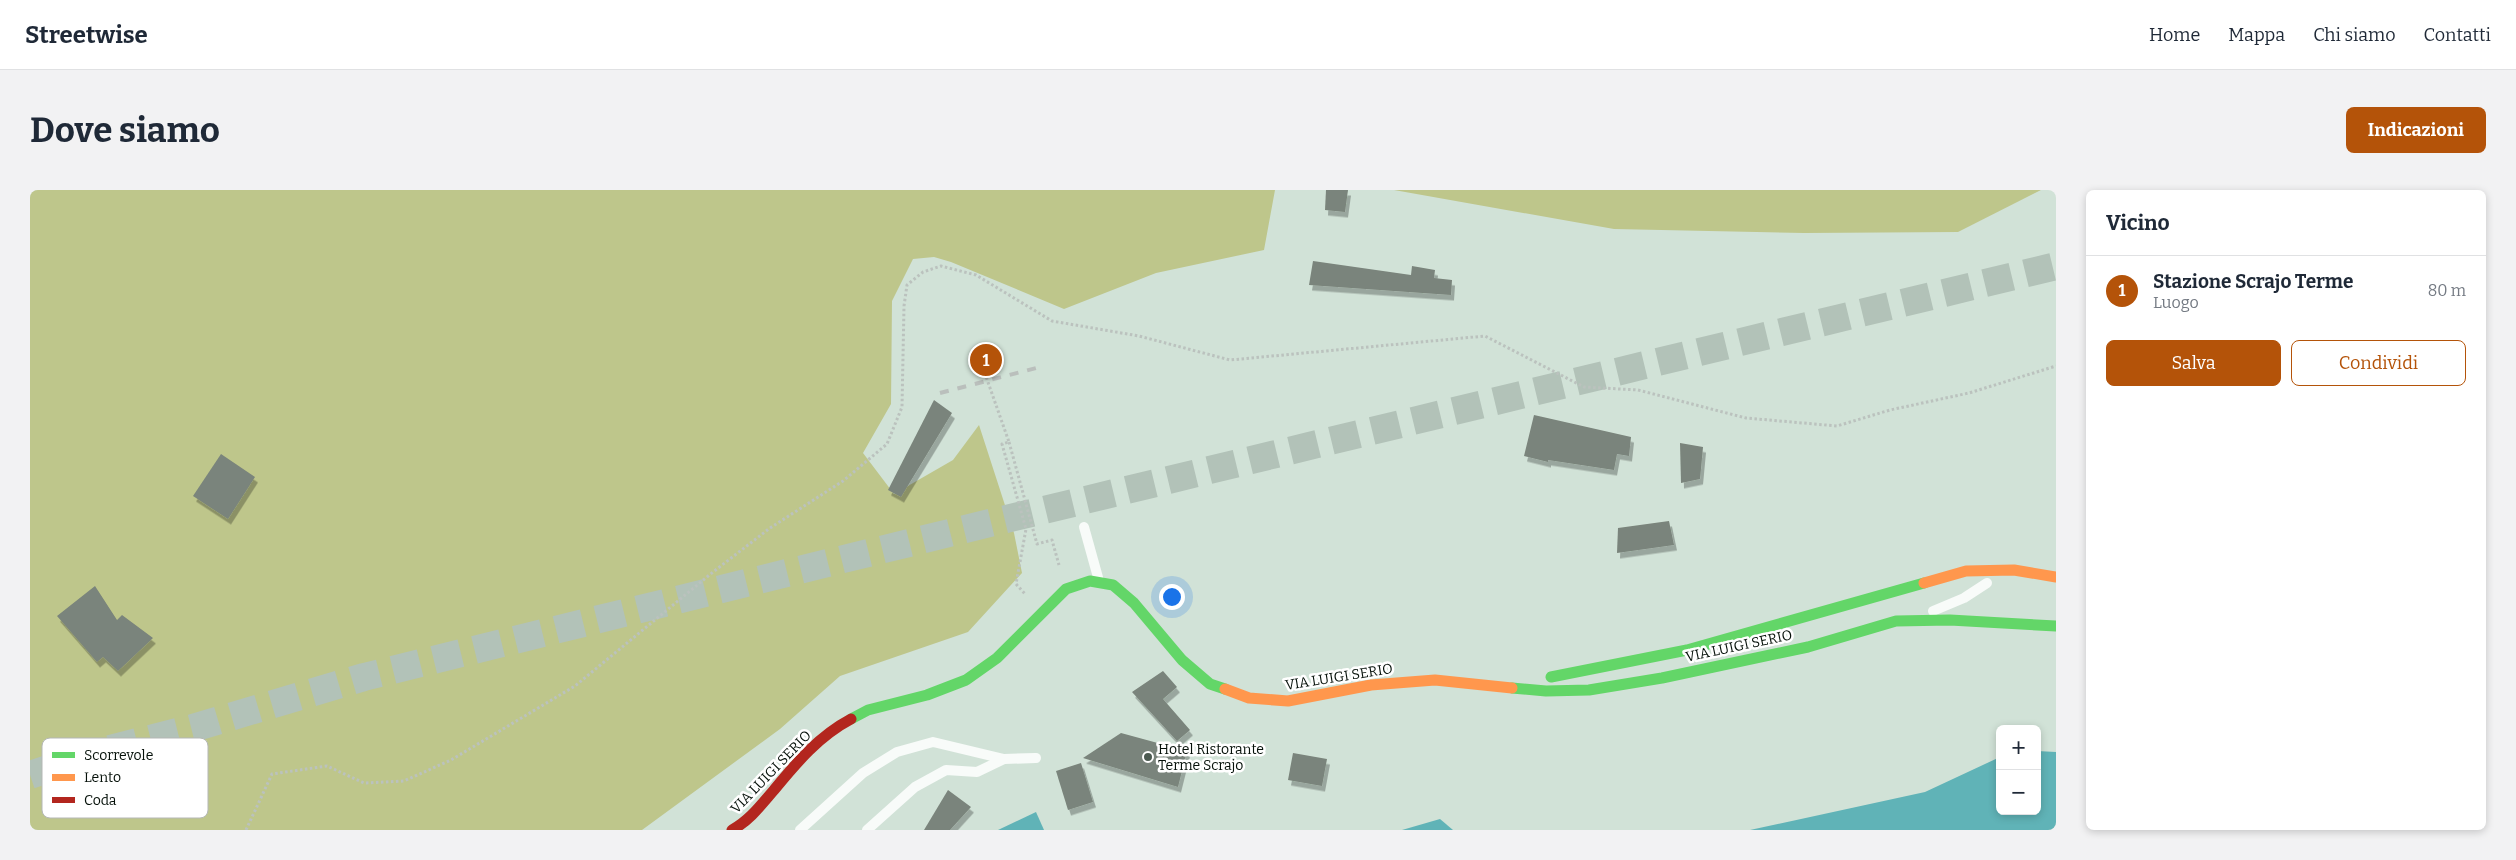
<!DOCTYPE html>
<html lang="it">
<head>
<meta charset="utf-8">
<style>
	:root { --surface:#fff; --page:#f2f2f3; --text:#1f2937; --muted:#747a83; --line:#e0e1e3; --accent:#b45309 }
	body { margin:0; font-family:Bitter,serif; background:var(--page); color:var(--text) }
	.controls { position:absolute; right:15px; bottom:15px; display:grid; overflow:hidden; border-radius:8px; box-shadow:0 2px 8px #0003 }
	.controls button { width:45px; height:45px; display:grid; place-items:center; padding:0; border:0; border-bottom:1px solid var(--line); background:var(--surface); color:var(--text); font:25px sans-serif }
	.you { position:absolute; left:1141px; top:406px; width:18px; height:18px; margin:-12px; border:4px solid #fff; border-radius:50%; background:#1a73e8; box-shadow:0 0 0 8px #1a73e833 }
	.badge { display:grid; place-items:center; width:32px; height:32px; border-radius:50%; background:var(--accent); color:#fff; font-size:16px; font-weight:700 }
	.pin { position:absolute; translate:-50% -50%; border:2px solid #fff; box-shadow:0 1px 5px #0006 }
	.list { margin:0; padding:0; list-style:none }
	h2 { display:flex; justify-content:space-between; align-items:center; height:65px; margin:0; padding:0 20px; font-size:21px }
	h2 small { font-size:16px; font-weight:400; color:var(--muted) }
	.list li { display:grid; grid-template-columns:32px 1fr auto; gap:15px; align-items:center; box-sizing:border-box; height:70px; padding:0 20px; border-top:1px solid var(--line) }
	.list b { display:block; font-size:19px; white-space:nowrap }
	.list p { margin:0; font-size:16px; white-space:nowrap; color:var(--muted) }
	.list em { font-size:16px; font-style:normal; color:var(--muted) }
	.actions { display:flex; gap:10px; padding:15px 20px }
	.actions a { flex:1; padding:11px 0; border:1px solid var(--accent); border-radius:8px; text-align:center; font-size:18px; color:var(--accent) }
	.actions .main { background:var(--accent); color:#fff }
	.map { position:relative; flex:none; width:2026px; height:640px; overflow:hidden; border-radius:8px }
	header { display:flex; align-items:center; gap:30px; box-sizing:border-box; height:70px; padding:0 25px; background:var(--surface); border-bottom:1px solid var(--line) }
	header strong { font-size:24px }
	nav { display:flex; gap:28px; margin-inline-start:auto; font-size:18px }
	.intro { display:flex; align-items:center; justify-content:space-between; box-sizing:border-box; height:120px; padding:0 30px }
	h1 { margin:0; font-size:35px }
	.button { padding:12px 22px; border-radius:8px; background:var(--accent); color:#fff; font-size:18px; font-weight:700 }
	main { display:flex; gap:30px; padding:0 30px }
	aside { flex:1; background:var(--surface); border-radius:8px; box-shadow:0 2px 8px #0003 }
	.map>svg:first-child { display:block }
</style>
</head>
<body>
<header>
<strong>Streetwise</strong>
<nav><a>Home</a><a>Mappa</a><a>Chi siamo</a><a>Contatti</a></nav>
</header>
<div class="intro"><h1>Dove siamo</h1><a class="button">Indicazioni</a></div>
<main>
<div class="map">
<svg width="2026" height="640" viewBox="0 0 2026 640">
	<defs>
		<filter id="shadow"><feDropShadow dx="3" dy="5.5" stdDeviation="0" flood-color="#0004"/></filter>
	</defs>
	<rect width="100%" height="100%" fill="#d1e2d7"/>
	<g fill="#bec68b">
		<polygon points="0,0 1245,0 1234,60 1126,83 1034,119 921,72 904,67 883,69 862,111 861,214 833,263 864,304 923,270 949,235 984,343 992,383 938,442 810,486 750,539 612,640 0,640"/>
		<polygon points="1364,0 2011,0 1928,42 1774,43 1584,39"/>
	</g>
	<g fill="#60b3b7">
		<polygon points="2007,561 2026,562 2026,640 1720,640 1895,602 1970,567 1970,621 2007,621"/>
		<polygon points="1006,622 1014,640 968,640"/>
		<polygon points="1410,629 1423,640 1372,640"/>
	</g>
	<g fill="#7a847b" filter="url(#shadow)">
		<polygon points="1296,0 1318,0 1315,22 1295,20"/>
		<polygon points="1283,71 1381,85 1382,76 1405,80 1404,88 1422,90 1421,105 1279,95"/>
		<polygon points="904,210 922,223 871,307 858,300"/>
		<polygon points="1504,225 1601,247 1599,266 1587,264 1584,280 1518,270 1518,272 1494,266"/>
		<polygon points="1650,253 1673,257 1670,289 1651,293"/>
		<polygon points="191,264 225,287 198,329 163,306"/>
		<polygon points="1639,331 1644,355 1587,363 1588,338"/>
		<polygon points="65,396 87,430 92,425 123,448 88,481 73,467 67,472 27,426"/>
		<polygon points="1133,481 1147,497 1133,509 1160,540 1147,551 1102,502"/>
		<polygon points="1091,543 1157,561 1148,597 1053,568"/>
		<polygon points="1263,563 1297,569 1292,596 1258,590"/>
		<polygon points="1051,573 1063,612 1038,620 1026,581"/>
		<polygon points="918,600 941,617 920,640 894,640"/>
	</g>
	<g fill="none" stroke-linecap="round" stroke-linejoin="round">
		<polyline stroke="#b2c2b8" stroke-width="28" stroke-dasharray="28 14" stroke-linecap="butt" points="0,585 68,562 163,538 334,487 964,332 2026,76"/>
		<g stroke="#bbc2be" stroke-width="3" stroke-dasharray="2.5 2.5" stroke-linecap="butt">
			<polyline points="953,178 979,252 972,254 996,339 986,394 995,404"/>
			<polyline points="979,252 1007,354 1022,350 1029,375"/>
			<polyline points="216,640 242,584 297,576 334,593 374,591 421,570 545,496 683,382 740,338 813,291 857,254 872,217 874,116 877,95 893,82 911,76 946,85 1022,131 1109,146 1200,170 1455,146 1554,197 1608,200 1716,228 1807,236 1860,220 1939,203 2026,176"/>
		</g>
		<g stroke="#f8fbf9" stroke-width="10">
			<polyline points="1054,337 1069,391"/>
			<polyline points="1903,421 1934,408 1957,393"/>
			<polyline points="770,640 833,583 867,562 903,552 974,569 1006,568"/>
			<polyline points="837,640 885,597 916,580 947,582 974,569"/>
		</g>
		<g stroke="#63d668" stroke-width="11">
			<polyline points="1521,487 1657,460 1894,393"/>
			<polyline points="1482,498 1516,501 1559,500 1632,488 1778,457 1866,431 1920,430 2026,436"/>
			<polyline points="821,529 838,520 897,505 936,490 967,468 1036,399 1060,391 1083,395 1104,413 1152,470 1180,494 1195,499"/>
		</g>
		<g stroke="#ff974d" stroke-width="11">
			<polyline points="1894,393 1936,381 1984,380 2026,387"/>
			<polyline points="1195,499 1219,508 1258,511 1341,495 1405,490 1482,498"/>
		</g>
		<path stroke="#b3261e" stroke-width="11" d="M702,640C720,630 731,615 744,600C767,572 789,546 821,529"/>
		<polyline stroke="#babfbc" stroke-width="4" stroke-dasharray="9 9" stroke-linecap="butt" points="910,203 1014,176"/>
	</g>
	<circle fill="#4c5a51" stroke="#fff" stroke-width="2" cx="1118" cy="567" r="5"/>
	<g text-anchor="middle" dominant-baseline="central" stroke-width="5" stroke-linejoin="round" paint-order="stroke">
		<g font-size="14" fill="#051009" stroke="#fff">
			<text transform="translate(1709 456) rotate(-12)">VIA LUIGI SERIO</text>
			<text transform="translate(1309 487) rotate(-9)">VIA LUIGI SERIO</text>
			<text transform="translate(741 582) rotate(-46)">VIA LUIGI SERIO</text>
		</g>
		<g font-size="14" fill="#051009" stroke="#fff" text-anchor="start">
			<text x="1128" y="559">Hotel Ristorante<tspan x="1128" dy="16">Terme Scrajo</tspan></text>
		</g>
	</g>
	<rect x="12" y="548" width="166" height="80" rx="8" fill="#fff" stroke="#b4b7b5" stroke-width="1"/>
	<rect x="22" y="562" width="23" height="6" fill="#63d668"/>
	<rect x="22" y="584" width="23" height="7" fill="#ff974d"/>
	<rect x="22" y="607" width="23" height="6" fill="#b3261e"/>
	<g font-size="14" fill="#051009">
		<text x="54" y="570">Scorrevole</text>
		<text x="54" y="592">Lento</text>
		<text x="54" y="615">Coda</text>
	</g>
</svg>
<div class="controls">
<button>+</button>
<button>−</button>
</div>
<div class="you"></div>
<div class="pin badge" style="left:956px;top:170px">1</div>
</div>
<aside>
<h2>Vicino<small></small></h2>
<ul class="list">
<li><span class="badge">1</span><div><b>Stazione Scrajo Terme</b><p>Luogo</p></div><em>80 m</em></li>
</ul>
<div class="actions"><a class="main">Salva</a><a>Condividi</a></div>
</aside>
</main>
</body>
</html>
